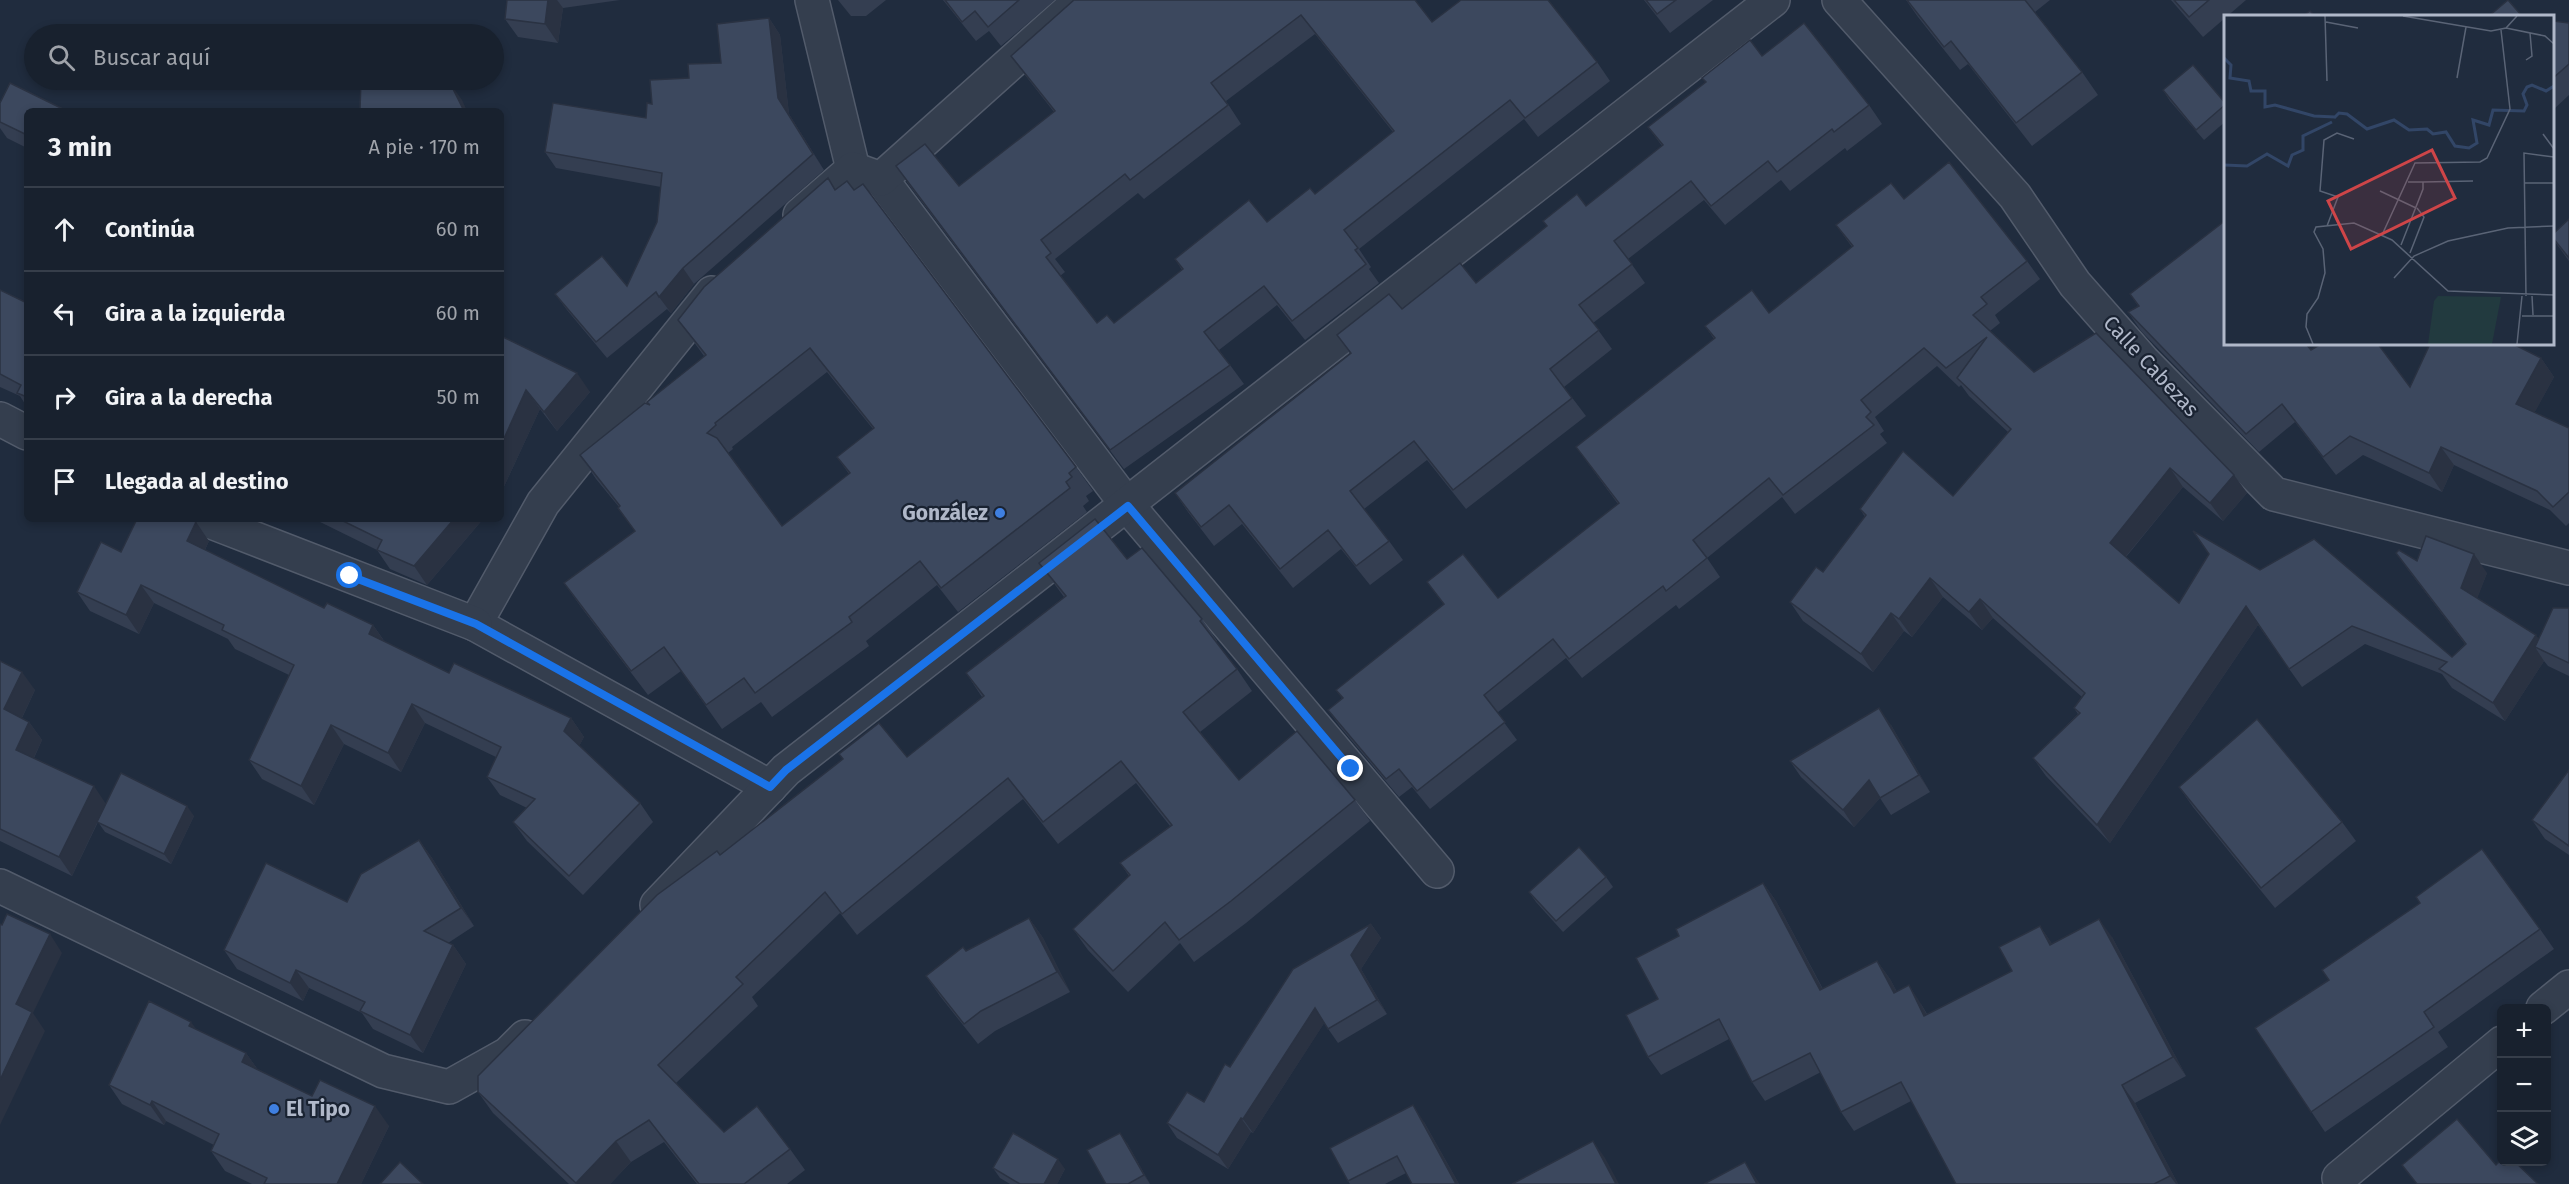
<!DOCTYPE html>
<html lang="es">
<head>
<meta charset="utf-8">
<style>
	:root { --surface:#18212e; --page:#252e3a; --text:#f1f3f6; --muted:#9fa3aa; --line:#363e4a }
	body { margin:0; font-family:"Fira Sans",sans-serif; background:var(--page); color:var(--text) }
	.controls { position:absolute; right:18px; bottom:18px; display:grid; overflow:hidden; border-radius:9px; box-shadow:0 3px 9px #0003 }
	.controls button { width:54px; height:54px; display:grid; place-items:center; padding:0; border:0; border-bottom:2px solid var(--line); background:var(--surface); color:var(--text); font:30px sans-serif }
	.stop { position:absolute; width:18px; height:18px; margin:-14px; border:4px solid #1a73e8; border-radius:50%; background:#fff }
	.stop.end { background:#1a73e8; border-color:#fff; box-shadow:0 2px 6px #0008 }
	.list { margin:0; padding:0; list-style:none }
	h2 { display:flex; justify-content:space-between; align-items:center; height:78px; margin:0; padding:0 24px; font-size:26px }
	h2 small { font-size:20px; font-weight:400; color:var(--muted) }
	.list li { display:grid; grid-template-columns:39px 1fr auto; gap:18px; align-items:center; box-sizing:border-box; height:84px; padding:0 24px; border-top:2px solid var(--line) }
	.list b { display:block; font-size:22px; white-space:nowrap }
	.list em { font-size:20px; font-style:normal; color:var(--muted) }
	.icon { flex:none; width:33px; height:33px; fill:none; stroke:currentColor; stroke-width:2; stroke-linecap:round; stroke-linejoin:round }
	.map { position:relative; flex:none; width:2569px; height:1184px; overflow:hidden }
	.search { position:absolute; background:var(--surface); box-shadow:0 3px 9px #0003; left:24px; top:24px; width:480px; height:66px; display:flex; align-items:center; gap:15px; box-sizing:border-box; padding:0 21px; border-radius:33px; color:var(--muted); font-size:22px }
	.panel { position:absolute; background:var(--surface); box-shadow:0 3px 9px #0003; left:24px; top:108px; width:480px; height:414px; border-radius:9px }
	.map>svg:first-child { display:block }
</style>
</head>
<body>
<div class="map">
<svg width="2569" height="1184" viewBox="0 0 2569 1184">
	<rect width="100%" height="100%" fill="#202c3e"/>
	<g fill="none" stroke-linecap="round" stroke-linejoin="round">
		<g stroke="#525b6b" stroke-width="36">
			<g id="street">
				<polyline points="812,0 853,169"/>
				<polyline points="1839,0 2015,196 2075,284 2143,361 2274,494 2569,568"/>
				<polyline points="881,179 1128,506 1437,871"/>
				<polyline points="800,215 853,169 881,179 1081,0"/>
				<polyline points="712,293 543,503 475,624 770,787"/>
				<polyline points="0,419 27,433"/>
				<polyline points="204,519 475,624"/>
				<polyline points="0,886 383,1071 449,1087 508,1054 525,1037"/>
				<polyline points="657,905 786,770 1773,0"/>
				<polyline points="2543,1008 2569,987"/>
				<polyline points="2341,1184 2339,1178 2502,1043"/>
			</g>
		</g>
		<use href="#street" stroke="#343e4e" stroke-width="33"/>
	</g>
	<g fill="#343e51" fill-rule="evenodd">
		<polygon points="507,0 620,0 563,8 558,43 518,37 505,19"/>
		<polygon points="838,0 886,0 866,16 851,16"/>
		<polygon points="943,0 1055,0 1001,46 989,31 976,41"/>
		<path d="M1074,0L1432,22L1597,62L1610,81L1538,137L1524,119L1359,249L1371,267L1369,269L1379,283L1305,340L1277,305L1219,350L1244,384L1124,469L909,185L896,166L959,186L1054,112L1025,75L1011,56ZM1315,34L1393,132L1315,194L1267,222L1175,259L1182,270L1114,323H1097L1060,276L1065,272L1055,259L1138,193L1144,199L1241,124L1226,101Z"/>
		<polygon points="1644,0 1713,0 1670,33"/>
		<polygon points="1906,0 2050,0 2035,12 2082,72 2098,95 2032,146 1968,64 1960,70 1918,17"/>
		<polygon points="2171,0 2246,0 2203,37"/>
		<polygon points="769,18 780,35 789,114 824,170 694,284 671,313 667,309 607,358 567,310 555,294 627,286 657,222 661,187 556,168 545,152 646,118 652,104 689,78 721,63"/>
		<polygon points="2553,21 2569,23 2569,95 2553,110"/>
		<polygon points="1762,56 1869,105 1882,124 1847,151 1845,148 1790,191 1781,180 1725,225 1704,200 1628,259 1645,283 1593,323 1612,349 1564,387 1586,416 1466,509 1427,460 1364,509 1389,541 1403,560 1370,585 1341,549 1293,588 1242,524 1214,546 1188,512 1175,493 1350,354 1337,335 1402,309 1476,283 1586,206 1662,146 1648,127"/>
		<polygon points="2163,90 2226,104 2226,121 2204,140 2170,101"/>
		<polygon points="0,103 27,111 27,148 7,138 0,128"/>
		<path d="M828,178L836,190L1076,467L1093,491L1086,496L1089,501L1083,506L1087,512L958,612L937,585L866,641L869,646L772,717L761,702L722,729L681,671L648,695L581,607L564,583L635,531L619,507L596,479L580,455L649,405L704,356L678,320ZM827,372L873,429L837,457L849,474L782,526L728,453L733,449L732,447Z"/>
		<polygon points="1904,199 2027,261 2040,279 1995,315 2000,323 1990,331 2034,372 2234,475 2247,493 2223,521 2183,487 2126,557 2179,603 2260,570 2452,657 2465,644 2409,571 2396,553 2417,561 2487,573 2477,598 2539,639 2569,608 2569,676 2548,666 2544,661 2505,721 2452,688 2442,674 2365,644 2302,687 2258,625 2110,843 2046,776 2033,758 2078,714 2074,708 2082,697 1993,618 1982,630 1943,597 1912,637 1904,631 1873,672 1803,621 1790,602 1823,572 1865,517 1860,509 1953,496 2008,432 1969,396 1961,385 1959,387 1937,366 1875,417 1884,431 1880,434 1887,443 1795,514 1782,497 1707,558 1720,577 1679,609 1676,605 1582,678 1566,658 1497,713 1517,740 1430,809 1412,787 1399,797 1341,728 1328,710 1342,698 1336,690 1444,605 1427,582 1498,598 1618,504 1576,447 1714,339 1705,326 1769,313 1852,247 1836,225"/>
		<polygon points="2569,219 2569,261 2553,239"/>
		<polygon points="0,290 27,303 27,407 20,396 0,387"/>
		<polygon points="2130,294 2226,344 2311,350 2410,387 2541,358 2554,377 2534,413 2569,428 2569,523 2566,526 2550,510 2454,465 2442,492 2363,455 2336,475 2295,422 2259,452 2141,331 2128,312 2138,306"/>
		<polygon points="501,336 590,392 557,431 540,409 501,493"/>
		<polygon points="314,519 483,519 427,585 390,569 377,550"/>
		<polygon points="209,541 205,550 324,608 373,625 385,642 449,673 571,718 584,737 579,746 640,803 653,822 583,895 527,841 513,822 527,808 500,795 487,777 496,757 425,723 401,772 344,744 314,805 262,779 249,760 289,675 235,649 228,639 154,603 139,634 90,611 77,592 121,552"/>
		<polygon points="1127,559 1202,619 1217,641 1216,642 1237,669 1252,691 1200,732 1239,780 1355,800 1370,821 1246,923 1194,962 1180,943 1128,992 1088,950 1073,929 1129,876 1120,863 1170,826 1136,783 1058,844 1023,799 857,935 840,913 752,997 758,1006 676,1083 724,1132 790,1149 805,1170 787,1184 697,1184 664,1142 631,1162 610,1184 569,1184 493,1113 478,1092 720,855 907,757 982,697 966,673 1064,597 1039,563"/>
		<polygon points="0,661 35,690 22,718 29,722 42,740 34,758 106,804 194,816 171,864 105,832 98,822 72,876 0,841"/>
		<polygon points="1891,725 1930,792 1891,815 1880,798 1854,827 1801,777 1790,761"/>
		<polygon points="2569,770 2569,855 2545,839 2532,820"/>
		<polygon points="2179,787 2342,822 2356,841 2275,908 2193,807"/>
		<polygon points="419,840 432,858 474,926 448,943 453,945 466,964 423,1053 373,1029 362,1013 309,988 303,1001 237,969 224,950 347,902"/>
		<polygon points="1606,877 1613,887 1563,932 1536,902 1529,892"/>
		<polygon points="1763,883 1776,901 1823,989 1877,961 1890,979 1897,992 1921,1004 1927,1014 2012,971 2040,926 2052,944 2112,937 2186,1076 2135,1103 2178,1184 1956,1184 1911,1101 1854,1131 1841,1112 1821,1072 1765,1101 1752,1082 1729,1039 1661,1075 1648,1057 1658,999 1679,936"/>
		<polygon points="1029,918 1043,938 1070,992 995,1031 978,1044 940,996 926,976"/>
		<polygon points="1371,924 1381,938 1361,969 1387,1014 1338,1043 1324,1023 1253,1133 1251,1132 1228,1169 1177,1138 1167,1123 1204,1102 1230,1067"/>
		<polygon points="2540,929 2554,949 2438,1032 2448,1047 2325,1132 2255,1028"/>
		<polygon points="197,1030 246,1053 258,1070 312,1096 389,1126 361,1184 252,1184 225,1171 211,1151 214,1145 166,1121 164,1125 122,1104 109,1085"/>
		<polygon points="1424,1122 1459,1184 1412,1184 1406,1173 1385,1184 1350,1184 1348,1181"/>
		<polygon points="1127,1143 1150,1184 1106,1184"/>
		<polygon points="993,1168 1065,1169 1057,1184 1010,1184 1000,1178"/>
	</g>
	<g fill="#2a3242">
		<polygon points="548,0 557,0 563,8 558,43 545,24"/>
		<polygon points="769,18 780,35 789,114 824,170 778,98"/>
		<polygon points="450,83 462,100 467,111 464,111"/>
		<polygon points="683,268 694,284 671,313 659,297"/>
		<polygon points="2541,358 2554,377 2529,423 2516,404"/>
		<polygon points="577,373 590,392 557,431 544,412"/>
		<polygon points="526,390 540,409 501,493 501,445"/>
		<polygon points="2441,447 2454,465 2442,492 2429,473"/>
		<polygon points="2170,468 2183,487 2122,561 2110,543"/>
		<polygon points="2234,475 2247,493 2223,521 2210,503"/>
		<polygon points="454,519 483,519 427,585 414,566"/>
		<polygon points="196,522 209,541 200,560 187,541"/>
		<polygon points="2474,554 2487,573 2474,607 2461,588"/>
		<polygon points="1930,578 1943,597 1912,637 1899,619"/>
		<polygon points="141,585 154,603 139,634 126,615"/>
		<polygon points="1980,599 1993,618 1982,630 1969,612"/>
		<polygon points="2246,606 2258,625 2110,843 2097,825"/>
		<polygon points="1891,613 1904,631 1873,672 1861,654"/>
		<polygon points="373,625 386,644 369,634"/>
		<polygon points="2536,635 2549,654 2535,647 2544,661 2505,721 2493,703"/>
		<polygon points="22,672 35,690 17,728 4,709"/>
		<polygon points="412,704 425,723 401,772 388,753"/>
		<polygon points="1879,708 1891,725 1930,792 1919,775"/>
		<polygon points="571,718 584,737 577,750 564,731"/>
		<polygon points="29,722 42,740 29,768 16,750"/>
		<polygon points="331,725 344,744 314,805 301,786"/>
		<polygon points="1869,780 1881,797 1854,827 1843,810"/>
		<polygon points="94,786 106,804 72,876 59,857"/>
		<polygon points="187,806 194,816 171,864 164,854"/>
		<polygon points="419,840 432,858 474,926 461,908"/>
		<polygon points="1763,883 1776,901 1833,1009 1820,990"/>
		<polygon points="1029,918 1043,938 1070,992 1057,972"/>
		<polygon points="2099,919 2112,937 2186,1076 2173,1057"/>
		<polygon points="1371,924 1381,938 1361,969 1387,1014 1377,1000 1351,955"/>
		<polygon points="2040,926 2053,945 2050,945"/>
		<polygon points="50,934 62,953 33,1013 45,1031 0,1125 0,1080 16,1004"/>
		<polygon points="453,945 466,964 423,1053 410,1035"/>
		<polygon points="1877,961 1890,979 1907,1011 1894,993"/>
		<polygon points="296,970 309,988 303,1001 290,983"/>
		<polygon points="1909,985 1921,1004 1937,1034 1924,1016"/>
		<polygon points="1315,1008 1325,1022 1253,1133 1243,1119"/>
		<polygon points="191,1022 205,1041 189,1026"/>
		<polygon points="246,1053 260,1073 242,1062"/>
		<polygon points="2122,1085 2135,1103 2178,1184 2176,1184 2170,1176"/>
		<polygon points="152,1101 166,1121 164,1125 150,1105"/>
		<polygon points="1413,1105 1424,1122 1459,1184 1456,1184"/>
		<polygon points="375,1106 389,1126 361,1184 337,1184"/>
		<polygon points="1241,1118 1251,1132 1228,1169 1218,1155"/>
		<polygon points="1120,1133 1127,1143 1150,1184 1144,1175"/>
		<polygon points="616,1141 631,1162 610,1184 577,1184 576,1183"/>
		<polygon points="1593,1141 1605,1158 1619,1184 1616,1184"/>
		<polygon points="1058,1159 1065,1169 1057,1184 1044,1184"/>
		<polygon points="1745,1162 1760,1184 1757,1184"/>
	</g>
	<g fill="#3c485e" stroke="#2a3242" stroke-width="1.5" fill-rule="evenodd">
		<polygon points="507,0 548,0 545,24 505,19"/>
		<polygon points="945,0 1019,0 988,27 975,11 962,22"/>
		<path d="M1074,0H1415L1432,22L1461,0H1548L1597,62L1525,118L1510,100L1344,230L1358,248L1355,250L1366,264L1292,321L1264,286L1204,332L1230,365L1110,450L896,166L925,144L959,186L1055,111L1011,56ZM1301,15L1394,131L1315,194L1310,188L1267,222L1249,200L1175,259L1183,269L1114,323L1107,315L1097,323L1046,257L1051,253L1041,240L1125,174L1130,180L1228,105L1211,83Z"/>
		<polygon points="1646,0 1676,0 1657,14"/>
		<polygon points="1907,0 2025,0 2082,72 2016,123 1951,41 1944,47"/>
		<polygon points="2174,0 2209,0 2189,17"/>
		<polygon points="2508,0 2522,16 2489,16"/>
		<polygon points="2310,11 2315,16 2303,16"/>
		<polygon points="769,18 778,98 813,154 683,268 659,297 656,292 596,342 555,294 602,256 627,286 657,222 662,173 545,152 553,103 646,118 647,103 652,104 650,80 689,78 688,64 721,63 717,24"/>
		<polygon points="2553,21 2569,23 2569,64 2553,78"/>
		<polygon points="1804,23 1869,105 1834,132 1832,129 1777,172 1768,161 1711,206 1691,181 1614,241 1632,264 1579,305 1599,330 1550,369 1572,398 1453,490 1414,441 1350,491 1389,541 1356,566 1328,530 1280,569 1229,505 1201,527 1175,493 1351,353 1337,335 1389,294 1402,309 1460,263 1476,283 1547,226 1543,221 1577,194 1586,206 1663,145 1648,127 1706,82 1702,78 1750,40 1762,56"/>
		<polygon points="2193,65 2226,104 2196,130 2163,90"/>
		<polygon points="361,80 426,80 450,83 464,111 365,111 360,109"/>
		<polygon points="10,83 67,111 27,111 27,135 0,122 0,103"/>
		<polygon points="1949,162 2027,261 1981,297 1987,304 1973,315 2034,372 2096,333 2234,475 2210,503 2170,468 2110,543 2179,603 2209,554 2193,531 2260,570 2314,539 2452,657 2466,644 2396,553 2399,550 2417,561 2426,536 2474,554 2461,588 2536,635 2493,703 2439,669 2447,662 2352,626 2289,669 2246,606 2097,825 2033,758 2080,713 2074,708 2085,693 1980,599 1969,612 1930,578 1899,619 1891,613 1861,654 1790,602 1816,567 1823,572 1866,515 1860,509 1903,451 1953,496 2011,429 1957,378 1987,337 1946,368 1924,348 1861,400 1871,412 1866,417 1874,425 1783,495 1769,478 1693,540 1707,558 1666,591 1663,586 1569,659 1553,639 1484,695 1505,722 1417,791 1399,769 1386,779 1328,710 1343,698 1336,690 1444,604 1427,582 1463,554 1498,598 1619,503 1576,447 1715,338 1705,326 1752,290 1769,313 1853,246 1836,225 1891,183 1904,199"/>
		<path d="M828,178L835,190L847,181L854,190L863,184L1076,467L1069,473L1072,477L1066,482L1070,488L941,588L920,561L849,617L852,622L755,693L744,678L706,705L664,647L631,671L564,583L635,531L618,508L620,506L580,455L645,403L650,405L647,402L706,355L678,320L704,287ZM810,348L874,428L837,457L850,473L782,526L717,438L707,433L716,425L715,423Z"/>
		<polygon points="2569,219 2569,258 2553,238 2553,234"/>
		<polygon points="2226,220 2226,344 2306,344 2311,350 2321,344 2378,344 2410,387 2430,344 2513,344 2541,358 2516,404 2569,428 2569,492 2553,507 2537,491 2441,447 2429,473 2350,436 2323,457 2282,404 2246,434 2128,312 2139,306 2130,294"/>
		<polygon points="0,290 27,303 27,397 17,393 21,385 0,374"/>
		<polygon points="501,336 577,373 544,412 526,390 501,445"/>
		<polygon points="137,519 190,519 196,522 187,541 324,608 327,603 373,625 369,634 449,673 454,663 571,718 564,731 640,803 569,876 513,822 535,799 487,777 501,747 412,704 388,753 331,725 301,786 249,760 294,665 222,630 224,625 141,585 126,615 77,592 101,542 121,552"/>
		<polygon points="339,519 454,519 414,566 377,550 382,540"/>
		<polygon points="1095,519 1127,559 1142,548 1202,619 1200,621 1237,669 1183,712 1239,780 1297,731 1355,800 1231,901 1179,940 1165,922 1113,971 1073,929 1130,875 1120,863 1172,825 1121,761 1043,822 1008,778 842,914 825,892 736,977 743,984 658,1065 724,1132 757,1106 790,1149 744,1184 699,1184 649,1120 616,1141 576,1183 478,1092 478,1076 657,895 717,851 720,855 843,759 839,754 879,723 907,757 984,696 966,673 1066,596 1039,563"/>
		<polygon points="2553,608 2569,608 2569,663 2535,647"/>
		<polygon points="0,661 22,672 4,709 29,722 16,750 94,786 59,857 0,829"/>
		<polygon points="1879,708 1919,775 1880,798 1869,780 1843,810 1790,761"/>
		<polygon points="2257,719 2342,822 2261,888 2179,787"/>
		<polygon points="2569,770 2569,846 2532,820"/>
		<polygon points="121,773 187,806 164,854 97,822"/>
		<polygon points="419,840 461,908 424,931 453,945 410,1035 360,1011 365,1002 296,970 290,983 224,950 266,863 347,902 361,874"/>
		<polygon points="1579,847 1606,877 1556,921 1529,892"/>
		<polygon points="2482,849 2540,929 2424,1012 2434,1027 2311,1112 2255,1028 2329,980 2322,970 2420,903 2416,897"/>
		<polygon points="1763,883 1820,990 1877,961 1894,993 1909,985 1924,1016 2012,971 1999,947 2040,926 2050,945 2099,919 2173,1057 2122,1085 2170,1176 2154,1184 1956,1184 1901,1082 1841,1112 1810,1053 1752,1082 1719,1019 1648,1057 1626,1015 1658,999 1636,958 1679,936 1676,929"/>
		<polygon points="7,914 50,934 16,1004 32,1012 0,1080 0,924 2,925"/>
		<polygon points="1029,918 1057,972 981,1011 964,1024 926,976 963,947 966,951"/>
		<polygon points="1371,924 1351,955 1377,1000 1328,1029 1315,1008 1243,1119 1241,1118 1218,1155 1167,1123 1187,1092 1204,1102 1225,1064 1230,1067 1293,969"/>
		<polygon points="149,1001 191,1022 189,1026 246,1053 242,1062 312,1096 320,1080 375,1106 337,1184 264,1184 267,1178 211,1151 219,1134 152,1101 150,1105 109,1085"/>
		<polygon points="1413,1105 1456,1184 1412,1184 1397,1156 1348,1181 1330,1148"/>
		<polygon points="2457,1119 2496,1165 2502,1159 2502,1161 2514,1161 2538,1184 2417,1184 2402,1165"/>
		<polygon points="1013,1133 1058,1159 1044,1184 1020,1184 993,1168"/>
		<polygon points="1120,1133 1144,1175 1128,1184 1106,1184 1087,1150"/>
		<polygon points="1593,1141 1616,1184 1512,1184"/>
		<polygon points="400,1162 423,1184 380,1184"/>
		<polygon points="1745,1162 1757,1184 1704,1184"/>
	</g>
	<g fill="none" stroke-linecap="round" stroke-linejoin="round">
		<polyline stroke="#1a73e8" stroke-width="8" points="350,576 476,624 770,787 786,770 1128,506 1351,769"/>
	</g>
	<g fill="#3f7fe0" stroke="#1a2332" stroke-width="2">
		<circle cx="1000" cy="513" r="6"/>
		<circle cx="274" cy="1109" r="6"/>
	</g>
	<g text-anchor="middle" dominant-baseline="central" stroke-width="4.5" stroke-linejoin="round" paint-order="stroke">
		<g font-size="21" fill="#b0b8c9" stroke="#1a2332">
			<text transform="translate(2151 366) rotate(47)">Calle Cabezas</text>
		</g>
		<g font-size="21" font-weight="bold" fill="#b0b8c9" stroke="#1a2332" text-anchor="end">
			<text x="988" y="513">González</text>
			<text x="286" y="1109" text-anchor="start">El Tipo</text>
		</g>
	</g>
	<g transform="translate(2224 15)">
		<rect width="330" height="330" fill="#202c3e"/>
		<path d="M214,281L277,282L268,329H204L210,286Z" fill="#223a3f"/>
		<path fill="none" stroke="#324667" stroke-width="3" d="M0,43L7,50L6,63L25,66L27,76H41V92L51,90L90,101L111,102M110,103L115,98L123,99L143,114L170,105L185,115L203,114L209,119L222,117L231,131L245,133L253,128L249,105L265,110L269,95L300,96L303,90L299,79L303,72L308,70L322,76L330,71M0,150L23,151L43,139L64,151L68,140L79,135V121L108,107"/>
		<path fill="none" stroke="#5a6476" stroke-width="1.5" d="M101,1L103,66M179,1L267,16L282,13L293,1M102,7L134,13M282,13L321,21L330,29M302,45L308,41L306,18M233,63L242,12M319,119L330,134M199,167L249,166M300,168H330M156,176L192,193M103,211L114,182L96,176L100,125L113,118L130,124M158,220L191,148L256,147L263,143L286,94L277,15M177,230L199,174V167H184M186,238L200,202L193,193M170,263L190,241L224,226L284,213L330,211M302,281L300,138L330,142M308,281L309,300M298,301H330M89,329L82,312L83,299L94,283L101,258L99,234L90,217L92,212L130,208L168,225L224,276L330,280M293,329L298,281"/>
		<path fill="#ce4548" fill-opacity="0.15" stroke="#ce4548" stroke-width="3" d="M208,135L231,183L127,234L104,186Z"/>
		<rect width="330" height="330" fill="none" stroke="#b0b8c9" stroke-width="3"/>
	</g>
</svg>
<div class="controls">
<button>+</button>
<button>−</button>
<button><svg class="icon" aria-label="layers" viewBox="0 0 24 24"><path d="M12 4l9 5-9 5-9-5zM3 14l9 5 9-5"/></svg></button>
</div>
<div class="stop" style="left:350px;top:576px"></div>
<div class="stop end" style="left:1351px;top:769px"></div>
<div class="search"><svg class="icon" aria-label="search" viewBox="0 0 24 24"><circle cx="10" cy="10" r="6"/><path d="M15 15l6 6"/></svg>Buscar aquí</div>
<section class="panel">
<h2>3 min<small>A pie · 170 m</small></h2>
<ul class="list">
<li><svg class="icon" aria-label="ahead" viewBox="0 0 24 24"><path d="M12 20V5M6 11l6-6 6 6"/></svg><div><b>Continúa</b></div><em>60 m</em></li>
<li><svg class="icon" aria-label="left" viewBox="0 0 24 24"><path d="M17 20v-9H6M10 6l-5 5 5 5"/></svg><div><b>Gira a la izquierda</b></div><em>60 m</em></li>
<li><svg class="icon" aria-label="right" viewBox="0 0 24 24"><path d="M7 20v-9h11M14 6l5 5-5 5"/></svg><div><b>Gira a la derecha</b></div><em>50 m</em></li>
<li><svg class="icon" aria-label="arrive" viewBox="0 0 24 24"><path d="M6 21V4h12l-3 4 3 4H6"/></svg><div><b>Llegada al destino</b></div></li>
</ul>
</section>
</div>
</body>
</html>
